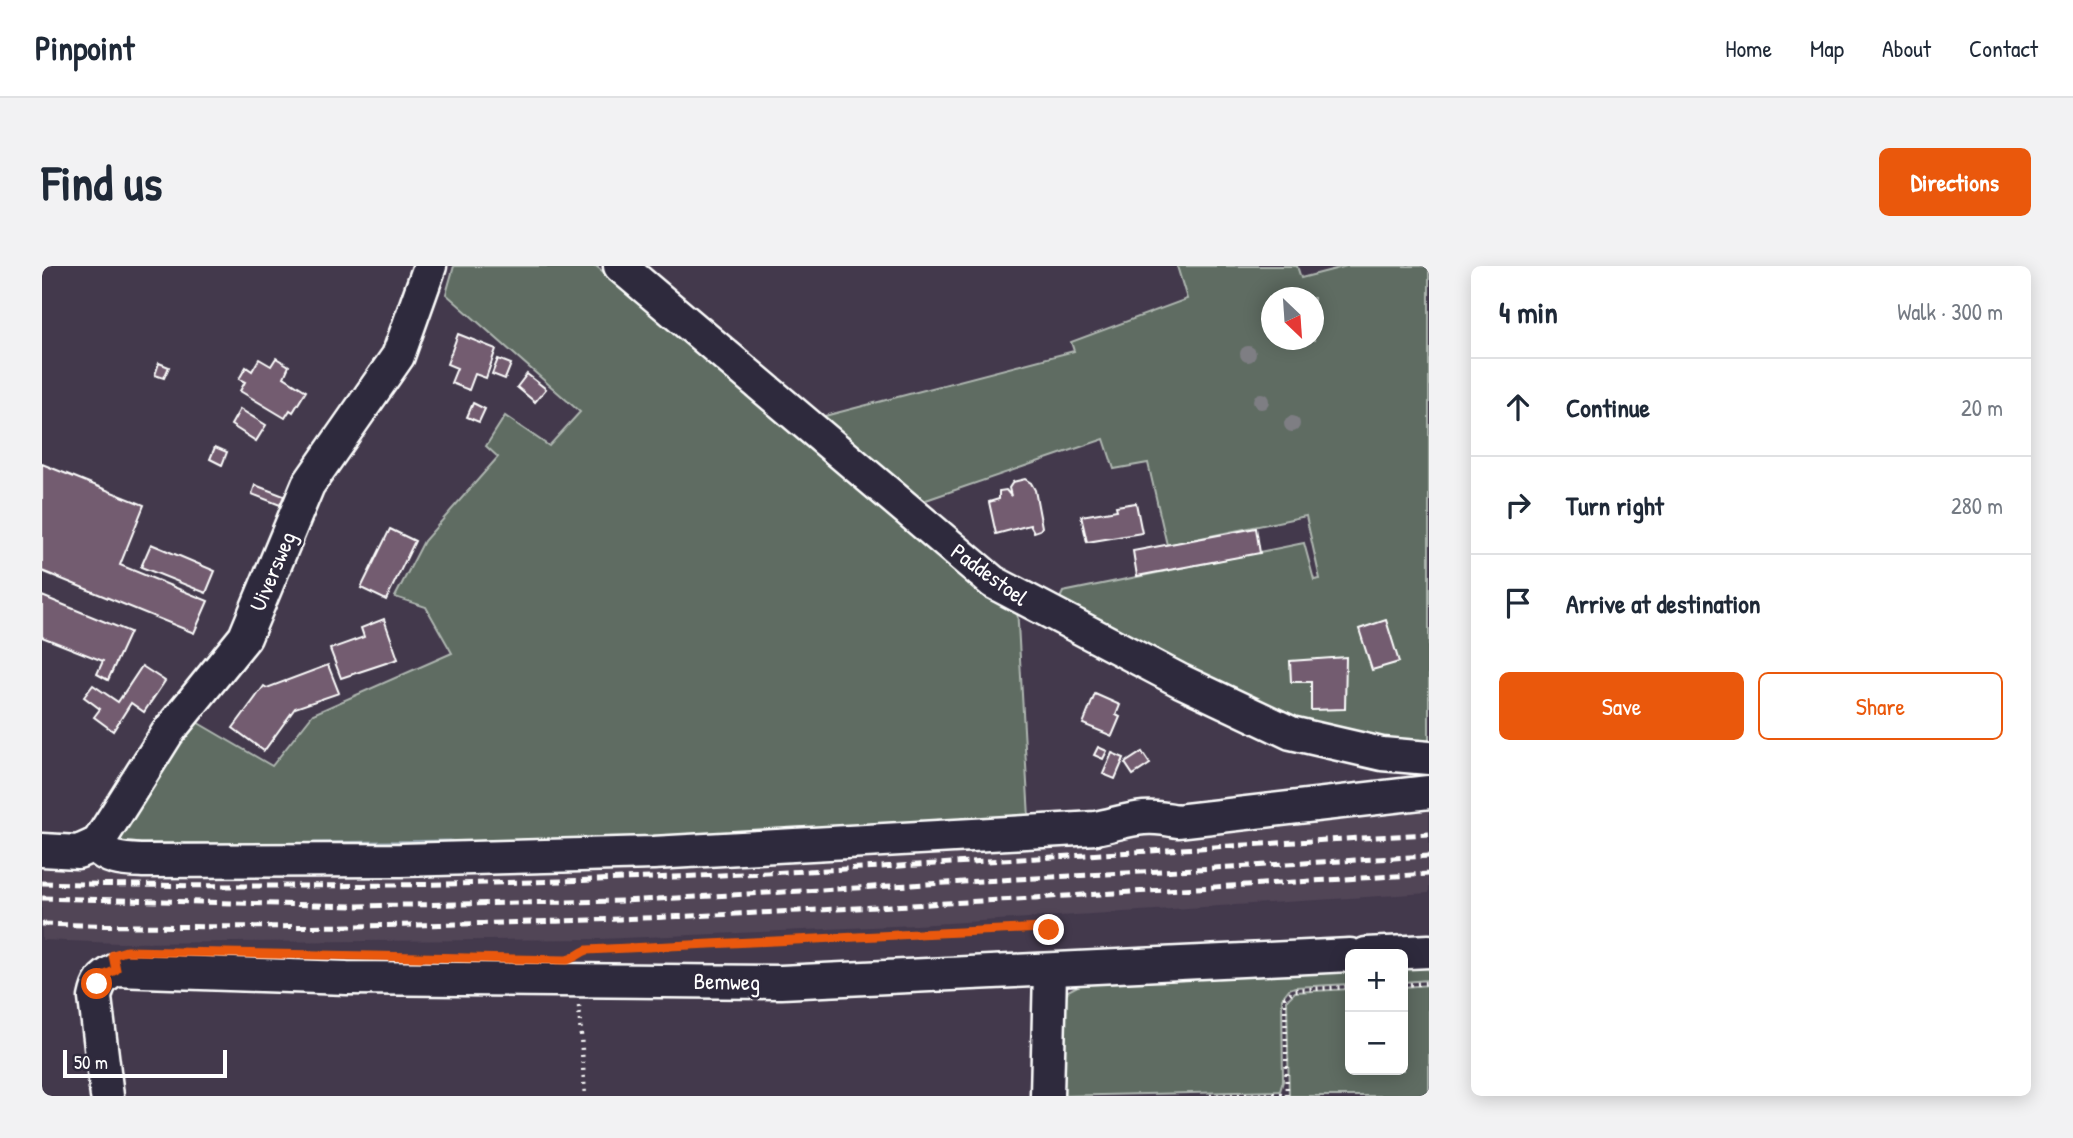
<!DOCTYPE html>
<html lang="en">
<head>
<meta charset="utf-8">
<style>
	:root { --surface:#fff; --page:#f2f2f3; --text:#1f2937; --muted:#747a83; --line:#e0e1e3; --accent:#ea580c }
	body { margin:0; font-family:"Patrick Hand",sans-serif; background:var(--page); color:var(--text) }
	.controls { position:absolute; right:21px; bottom:21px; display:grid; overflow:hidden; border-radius:10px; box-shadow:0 4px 18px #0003 }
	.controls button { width:63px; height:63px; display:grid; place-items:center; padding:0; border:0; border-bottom:2px solid var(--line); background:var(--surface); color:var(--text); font:35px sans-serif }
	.compass { position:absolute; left:1219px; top:21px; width:63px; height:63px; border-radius:50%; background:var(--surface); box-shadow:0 4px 18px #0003; rotate:155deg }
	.scale { position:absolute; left:21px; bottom:18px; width:164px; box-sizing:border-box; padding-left:7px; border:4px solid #fff; border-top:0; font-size:19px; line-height:24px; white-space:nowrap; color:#fff; -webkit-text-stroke:5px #2f2a3d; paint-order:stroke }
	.stop { position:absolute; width:21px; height:21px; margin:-16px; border:5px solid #ea580c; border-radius:50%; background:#fff }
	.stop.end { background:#ea580c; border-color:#fff; box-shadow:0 2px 7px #0008 }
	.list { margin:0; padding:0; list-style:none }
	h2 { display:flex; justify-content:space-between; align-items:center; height:91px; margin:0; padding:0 28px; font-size:30px }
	h2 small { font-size:23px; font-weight:400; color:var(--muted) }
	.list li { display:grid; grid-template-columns:46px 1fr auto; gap:21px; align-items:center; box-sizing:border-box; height:98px; padding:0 28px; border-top:2px solid var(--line) }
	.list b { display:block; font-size:26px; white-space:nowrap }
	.list em { font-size:23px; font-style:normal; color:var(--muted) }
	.actions { display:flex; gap:14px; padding:21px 28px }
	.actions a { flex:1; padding:16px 0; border:2px solid var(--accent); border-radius:10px; text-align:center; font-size:24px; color:var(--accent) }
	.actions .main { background:var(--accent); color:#fff }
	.icon { flex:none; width:38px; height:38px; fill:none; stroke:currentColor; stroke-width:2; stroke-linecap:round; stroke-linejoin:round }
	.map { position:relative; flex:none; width:1387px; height:830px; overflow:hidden; border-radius:10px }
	header { display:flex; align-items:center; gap:42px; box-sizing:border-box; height:98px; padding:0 35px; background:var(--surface); border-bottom:2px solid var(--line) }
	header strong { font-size:33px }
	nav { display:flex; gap:38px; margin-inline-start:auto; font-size:24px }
	.intro { display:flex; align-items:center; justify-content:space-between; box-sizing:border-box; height:168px; padding:0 42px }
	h1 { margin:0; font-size:49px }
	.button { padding:18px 32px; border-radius:10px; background:var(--accent); color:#fff; font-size:24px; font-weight:700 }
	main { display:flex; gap:42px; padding:0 42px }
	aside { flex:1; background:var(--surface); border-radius:10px; box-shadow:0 4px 18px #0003 }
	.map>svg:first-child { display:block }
</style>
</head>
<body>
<header>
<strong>Pinpoint</strong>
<nav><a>Home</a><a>Map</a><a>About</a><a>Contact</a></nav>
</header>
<div class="intro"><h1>Find us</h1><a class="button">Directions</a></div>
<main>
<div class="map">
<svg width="1387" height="830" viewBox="0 0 1387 830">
	<rect width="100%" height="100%" fill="#43394c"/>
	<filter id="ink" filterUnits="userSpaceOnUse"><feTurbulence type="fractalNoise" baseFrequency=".0143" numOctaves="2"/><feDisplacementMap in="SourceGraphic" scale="14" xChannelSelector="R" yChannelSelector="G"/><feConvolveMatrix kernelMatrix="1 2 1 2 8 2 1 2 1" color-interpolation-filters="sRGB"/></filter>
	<g filter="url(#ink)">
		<polygon fill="#514457" points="1387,534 1387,627 874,659 558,673 76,677 0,674 0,600 61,601"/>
		<g fill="#5e6c62" stroke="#aeb6b0" stroke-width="2" fill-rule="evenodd">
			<polygon points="412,0 554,0 975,340 987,552 562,574 297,578 73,577 151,454 230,500 271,448 410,387 384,341 353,331 382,275 456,191 444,180 463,150 507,180 538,146 404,28"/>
			<path d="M1135,0H1255L1259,12L1305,0H1387V482L1298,472L1013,343L1021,326L1262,277L1272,314L1278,313L1264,250L1125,279L1106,197L1072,203L1062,173L878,236L775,152L1032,85L1029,76L1145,33ZM1230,32H1272V74H1230Z"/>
			<polygon points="1387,694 1387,714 1361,716 1361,695"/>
			<polygon points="1308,698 1308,718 1253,721 1247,723 1240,732 1241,815 1238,825 1015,830 1020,738 1026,725 1043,716"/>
			<polygon points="1387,719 1387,830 1247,830 1245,734 1253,726 1308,723 1308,804 1361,804 1361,721"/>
		</g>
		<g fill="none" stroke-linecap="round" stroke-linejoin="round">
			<polyline stroke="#94a2ad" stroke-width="7" points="273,579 408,577"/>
		</g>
		<g fill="#735c70" stroke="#fff" stroke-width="2">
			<polygon points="416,68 454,83 444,112 433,108 427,124 409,117 415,102 405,98"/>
			<polygon points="234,92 247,100 242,111 264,125 251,146 248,144 243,152 198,125 203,116 197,113 204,101 210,105 217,93 229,100"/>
			<polygon points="456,93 469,98 463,113 450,108"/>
			<polygon points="117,97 127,101 122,112 113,109"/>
			<polygon points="485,108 504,123 493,136 475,121"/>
			<polygon points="431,137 443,143 437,156 425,151"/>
			<polygon points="198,143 224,159 214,175 189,159"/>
			<polygon points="173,181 185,186 180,199 168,193"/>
			<polygon points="0,198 102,239 78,299 166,335 152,367 0,305"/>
			<polygon points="983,213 989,217 993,224 1000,261 998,264 992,266 988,259 954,268 947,236 957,233 957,225 964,224 969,230 967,222 971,216"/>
			<polygon points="213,219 242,230 238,239 210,228"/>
			<polygon points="1094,237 1100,267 1045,276 1039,250 1075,244 1074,240"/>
			<polygon points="1214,262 1218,287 1095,310 1091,285"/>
			<polygon points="348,263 373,275 344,334 319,322"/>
			<polygon points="109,278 173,305 164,327 99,301"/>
			<polygon points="0,330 88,366 66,414 55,408 61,395 0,371"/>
			<polygon points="342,353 356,393 299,412 288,383 322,371 319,362"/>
			<polygon points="1344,354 1357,396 1330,404 1317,363"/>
			<polygon points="1304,391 1303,443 1269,444 1269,416 1249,416 1248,395"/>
			<polygon points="286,399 297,427 253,442 222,485 191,462 222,420 225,422"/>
			<polygon points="100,400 123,415 102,446 89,437 71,465 52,451 58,443 42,431 51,419 76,436"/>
			<polygon points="1053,428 1078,439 1074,449 1078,451 1070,470 1041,458"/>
			<polygon points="1056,481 1065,485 1061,493 1052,489"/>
			<polygon points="1100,486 1108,498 1091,509 1083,497"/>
			<polygon points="1070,487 1082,492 1073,513 1061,508"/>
		</g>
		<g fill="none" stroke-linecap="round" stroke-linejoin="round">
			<g stroke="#fff" stroke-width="37">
				<g id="minor">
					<polyline points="578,0 951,316 1139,415 1249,467 1340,488 1387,492"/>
					<path d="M52,579C66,594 81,594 101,595L359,594L611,587L1054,562C1087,555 1100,547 1135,555L1387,526"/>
					<polyline points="0,584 36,586 56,577 126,466 203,371 266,219 356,90 388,0"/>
					<polyline points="1324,688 1387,685"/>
					<path d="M65,830L53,732C56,717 60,711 74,704L305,712L739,716L1308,689"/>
					<polyline points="1005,830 1008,705"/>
				</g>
			</g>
			<g stroke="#fff" stroke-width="4.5" stroke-dasharray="2 5" stroke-linecap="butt">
				<polyline points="538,687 545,684 1000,662 1008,664 1012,677"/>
				<polyline points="1361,719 1387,717"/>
				<polyline points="537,740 543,830"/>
				<polyline points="1168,830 1244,828"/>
				<polyline points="1245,830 1243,731 1252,724 1308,721"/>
			</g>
			<use href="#minor" stroke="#2f2a3d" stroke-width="32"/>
			<g stroke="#fff" stroke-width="5" stroke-dasharray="10 5" stroke-linecap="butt">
				<path d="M0,617C149,621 298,621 446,617C760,610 1074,586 1387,568"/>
				<polyline points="0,632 311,640 581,635 1387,590"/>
				<path d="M0,658C463,671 925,635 1387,608"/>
			</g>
		</g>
		<g fill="#7e7e83">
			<circle cx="1206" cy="88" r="8"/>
			<circle cx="1219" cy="135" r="8"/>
			<circle cx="1250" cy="158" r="8"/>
		</g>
	</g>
	<g fill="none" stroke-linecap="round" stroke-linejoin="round" filter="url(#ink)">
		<path stroke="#ea580c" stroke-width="9" d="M55,718L63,709L74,704L71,689L84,685L525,694C534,692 537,687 545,684L1000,662L1007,664"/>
	</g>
	<g text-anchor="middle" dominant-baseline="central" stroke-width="5" stroke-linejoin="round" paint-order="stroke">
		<g font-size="23" fill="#fff" stroke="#2f2a3d">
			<text transform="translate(230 305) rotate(-67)">Uiversweg</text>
			<text transform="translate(948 308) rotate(36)">Paddestoel</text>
			<text transform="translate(685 715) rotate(1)">Bemweg</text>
		</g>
	</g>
</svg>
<div class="controls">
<button>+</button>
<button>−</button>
</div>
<svg class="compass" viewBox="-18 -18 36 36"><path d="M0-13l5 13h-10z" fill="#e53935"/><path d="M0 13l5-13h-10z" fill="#747a83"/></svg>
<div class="scale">50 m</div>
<div class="stop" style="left:55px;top:718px"></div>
<div class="stop end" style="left:1007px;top:664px"></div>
</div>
<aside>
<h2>4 min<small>Walk · 300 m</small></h2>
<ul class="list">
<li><svg class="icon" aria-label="ahead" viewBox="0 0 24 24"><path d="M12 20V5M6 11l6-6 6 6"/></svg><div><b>Continue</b></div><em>20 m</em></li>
<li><svg class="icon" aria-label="right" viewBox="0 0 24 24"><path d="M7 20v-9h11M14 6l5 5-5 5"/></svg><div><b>Turn right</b></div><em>280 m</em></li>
<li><svg class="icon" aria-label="arrive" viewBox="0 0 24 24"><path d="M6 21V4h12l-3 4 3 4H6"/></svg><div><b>Arrive at destination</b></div></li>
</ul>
<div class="actions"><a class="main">Save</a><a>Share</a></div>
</aside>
</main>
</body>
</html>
